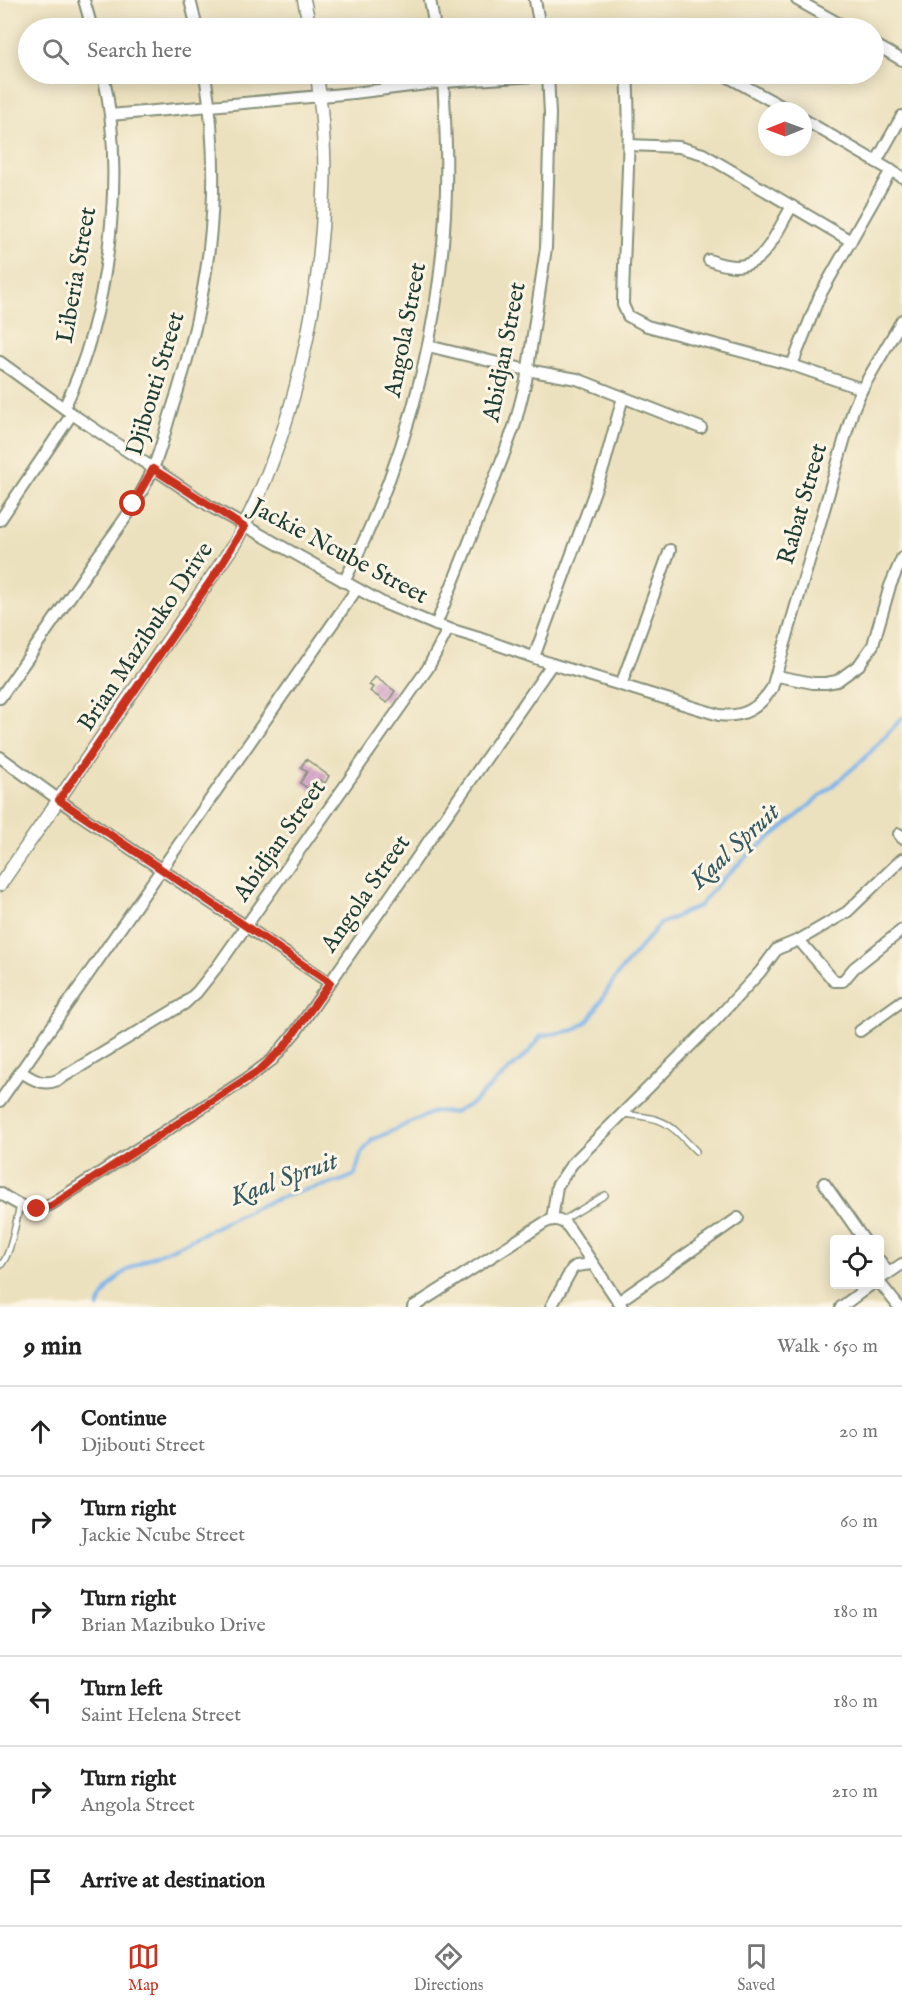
<!DOCTYPE html>
<html lang="en">
<head>
<meta charset="utf-8">
<style>
	:root { --surface:#fff; --page:#f2f2f2; --text:#222; --muted:#767676; --line:#e0e0e0; --accent:#c8321e }
	body { margin:0; font-family:"IM FELL English",serif; background:var(--page); color:var(--text) }
	.controls { position:absolute; right:18px; bottom:18px; display:grid; overflow:hidden; border-radius:6px; box-shadow:0 3px 15px #0003 }
	.controls button { width:54px; height:54px; display:grid; place-items:center; padding:0; border:0; border-bottom:2px solid var(--line); background:var(--surface); color:var(--text); font:30px sans-serif }
	.compass { position:absolute; left:758px; top:102px; width:54px; height:54px; border-radius:50%; background:var(--surface); box-shadow:0 3px 15px #0003; rotate:269deg }
	.stop { position:absolute; width:18px; height:18px; margin:-14px; border:4px solid #c8321e; border-radius:50%; background:#fff }
	.stop.end { background:#c8321e; border-color:#fff; box-shadow:0 2px 6px #0008 }
	.list { margin:0; padding:0; list-style:none }
	h2 { display:flex; justify-content:space-between; align-items:center; height:78px; margin:0; padding:0 24px; font-size:26px }
	h2 small { font-size:20px; font-weight:400; color:var(--muted) }
	.list li { display:grid; grid-template-columns:39px 1fr auto; gap:18px; align-items:center; box-sizing:border-box; height:90px; padding:0 24px; border-top:2px solid var(--line) }
	.list b { display:block; font-size:22px; white-space:nowrap }
	.list p { margin:0; font-size:20px; white-space:nowrap; color:var(--muted) }
	.list em { font-size:20px; font-style:normal; color:var(--muted) }
	.icon { flex:none; width:33px; height:33px; fill:none; stroke:currentColor; stroke-width:2; stroke-linecap:round; stroke-linejoin:round }
	.map { position:relative; flex:none; width:902px; height:1307px; overflow:hidden }
	.search { position:absolute; background:var(--surface); box-shadow:0 3px 15px #0003; left:18px; right:18px; top:18px; height:66px; display:flex; align-items:center; gap:15px; box-sizing:border-box; padding:0 21px; border-radius:33px; color:var(--muted); font-size:22px }
	.sheet { height:618px; background:var(--surface) }
	nav { display:flex; justify-content:space-around; align-items:center; box-sizing:border-box; height:84px; border-top:2px solid var(--line); background:var(--surface); font-size:16px; color:var(--muted) }
	nav a { display:grid; justify-items:center; gap:3px }
	nav .on { color:var(--accent) }
	.map>svg:first-child { display:block }
</style>
</head>
<body>
<div class="map">
<svg width="902" height="1307" viewBox="0 0 902 1307">
	<defs>
		<pattern id="building-hatch" width="6" height="6" patternUnits="userSpaceOnUse" patternTransform="scale(1.5)"><rect width="6" height="6" fill="#cd90c3"/><path d="M-1 1l2-2M0 6l6-6M5 7l2-2" fill="none" stroke="#a6779f"/></pattern>
	</defs>
	<rect width="100%" height="100%" fill="#fcf5e5"/>
	<filter id="ink" filterUnits="userSpaceOnUse"><feTurbulence type="fractalNoise" baseFrequency=".0167" numOctaves="2"/><feDisplacementMap in="SourceGraphic" scale="12" xChannelSelector="R" yChannelSelector="G"/><feConvolveMatrix kernelMatrix="1 2 1 2 8 2 1 2 1" color-interpolation-filters="sRGB"/></filter>
	<filter id="wash" filterUnits="userSpaceOnUse"><feTurbulence type="fractalNoise" baseFrequency=".008" numOctaves="4" result="noise"/><feDisplacementMap in="SourceGraphic" scale="24" xChannelSelector="R" yChannelSelector="G"/><feGaussianBlur stdDeviation="1.35" result="paint"/><feColorMatrix in="noise" values="0 0 0 0 0 0 0 0 0 0 0 0 0 0 0 0 0 1.4 0 .05"/><feComposite in="paint" operator="in"/></filter>
	<g filter="url(#wash)">
		<rect width="100%" height="100%" fill="#ece1be"/>
		<g fill="none" stroke-linecap="round" stroke-linejoin="round">
			<path stroke="#78b2e9" stroke-width="4" d="M98,1307C103,1294 114,1279 126,1271C144,1258 164,1253 184,1243C222,1224 257,1204 298,1192C319,1185 333,1186 355,1175L361,1154L372,1140L436,1111L453,1113L471,1104L529,1052L541,1036L574,1030L589,1020L617,975L660,924L699,906L717,885L748,855L790,822L865,758L902,718"/>
		</g>
		<g id="blocks">
			<g fill="url(#building-hatch)">
				<polygon points="375,677 395,691 387,703 370,691 373,687 369,685"/>
				<polygon points="306,759 329,776 325,783 320,780 312,791 300,783 307,772 301,767"/>
			</g>
		</g>
	</g>
	<g filter="url(#ink)">
		<use href="#blocks" fill-opacity="0" stroke="#868f79" stroke-width="1.5"/>
		<g fill="none" stroke-linecap="round" stroke-linejoin="round">
			<g stroke="#868f79" stroke-width="8">
				<g id="service">
					<path d="M623,1114C666,1119 666,1120 696,1151"/>
					<polyline points="562,1221 605,1195"/>
					<path d="M0,1266C11,1256 15,1223 20,1206"/>
				</g>
			</g>
			<g stroke="#868f79" stroke-width="14">
				<g id="minor">
					<polyline points="84,0 92,28"/>
					<polyline points="190,0 197,28"/>
					<polyline points="430,0 435,28"/>
					<polyline points="535,0 540,28"/>
					<polyline points="797,0 847,28"/>
					<polyline points="874,44 902,60"/>
					<path d="M627,74C632,151 624,227 623,305L628,316L647,326L792,365L862,389"/>
					<polyline points="723,74 790,111"/>
					<polyline points="110,115 354,93 443,82 567,74"/>
					<polyline points="803,119 902,177"/>
					<polyline points="629,145 679,147 703,154 851,241"/>
					<polyline points="876,162 902,116"/>
					<path d="M709,260C761,281 769,244 792,206"/>
					<polyline points="428,346 527,370 577,379 701,428"/>
					<path d="M0,362L72,414L211,507L383,603L436,625L482,639L552,664L719,715C744,718 759,708 772,688L853,410L862,389L902,320"/>
					<polyline points="792,365 820,295 891,170"/>
					<path d="M64,408C109,316 126,173 103,74"/>
					<polyline points="0,520 72,414"/>
					<path d="M344,582C413,447 450,298 446,146C445,122 445,98 442,74"/>
					<polyline points="436,625 501,462 515,424 526,381 546,248 550,114 548,74"/>
					<polyline points="534,657 604,466 623,397"/>
					<polyline points="777,676 813,683 826,683 837,681 859,665 873,645 890,586 902,558"/>
					<polyline points="621,685 670,550"/>
					<path d="M0,698C32,652 64,606 95,560C116,531 140,501 153,468C161,450 165,431 171,412C209,298 224,194 205,74"/>
					<polyline points="0,757 73,810 330,983"/>
					<polyline points="899,834 902,838"/>
					<polyline points="799,940 834,981 843,981 854,968 902,930"/>
					<polyline points="860,1031 902,1001"/>
					<path d="M20,1071C33,1080 43,1086 58,1080L184,1004L197,992L220,963L428,668L448,629"/>
					<polyline points="0,1101 356,590"/>
					<polyline points="824,1183 864,1240"/>
					<path d="M0,1193C16,1204 31,1214 50,1205L245,1080L272,1060L297,1030L552,664"/>
					<polyline points="552,1220 557,1186 572,1164 712,1024 760,972 777,949 799,940 847,912 902,859"/>
					<polyline points="880,1261 888,1273"/>
					<polyline points="880,1279 902,1264"/>
					<polyline points="880,1283 899,1307"/>
					<polyline points="618,1302 738,1218"/>
					<path d="M413,1307L544,1223C554,1218 562,1219 569,1228L622,1307"/>
					<polyline points="551,1307 572,1269 576,1266 592,1264"/>
					<polyline points="841,1307 872,1284"/>
				</g>
			</g>
			<g stroke="#868f79" stroke-width="15">
				<g id="tertiary">
					<polyline points="304,0 310,28"/>
					<path d="M0,885L235,543C292,439 320,310 324,192C326,152 322,113 317,74"/>
				</g>
			</g>
			<use href="#service" stroke="#fff" stroke-width="5"/>
			<use href="#minor" stroke="#fff" stroke-width="10"/>
			<use href="#tertiary" stroke="#fff" stroke-width="12"/>
		</g>
	</g>
	<g fill="none" stroke-linecap="round" stroke-linejoin="round" filter="url(#ink)">
		<polyline stroke="#c8321e" stroke-width="8" points="37,1209 51,1206 261,1069 284,1047 330,983 59,800 218,570 244,527 153,469 133,504"/>
	</g>
	<g text-anchor="middle" dominant-baseline="central" stroke-width="6" stroke-linejoin="round" paint-order="stroke">
		<g font-size="24" fill="#1f3d34" stroke="#fcf5e5">
			<text transform="translate(77 275) rotate(-80)">Liberia Street</text>
			<text transform="translate(406 330) rotate(-79)">Angola Street</text>
			<text transform="translate(505 352) rotate(-79)">Abidjan Street</text>
			<text transform="translate(156 384) rotate(-73)">Djibouti Street</text>
			<text transform="translate(803 504) rotate(-74)">Rabat Street</text>
			<text transform="translate(339 552) rotate(28)">Jackie Ncube Street</text>
			<text transform="translate(146 637) rotate(-56)">Brian Mazibuko Drive</text>
			<text transform="translate(280 841) rotate(-55)">Abidjan Street</text>
			<text transform="translate(366 894) rotate(-55)">Angola Street</text>
		</g>
		<g font-size="26" font-style="italic" fill="#355a61" stroke="#fcf5e5">
			<text transform="translate(735 846) rotate(-43)">Kaal Spruit</text>
			<text transform="translate(284 1179) rotate(-20)">Kaal Spruit</text>
		</g>
	</g>
</svg>
<div class="controls">
<button><svg class="icon" aria-label="locate" viewBox="0 0 24 24"><circle cx="12" cy="12" r="6"/><path d="M12 2v4M12 18v4M2 12h4M18 12h4"/></svg></button>
</div>
<svg class="compass" viewBox="-18 -18 36 36"><path d="M0-13l5 13h-10z" fill="#e53935"/><path d="M0 13l5-13h-10z" fill="#767676"/></svg>
<div class="stop" style="left:133px;top:504px"></div>
<div class="stop end" style="left:37px;top:1209px"></div>
<div class="search"><svg class="icon" aria-label="search" viewBox="0 0 24 24"><circle cx="10" cy="10" r="6"/><path d="M15 15l6 6"/></svg>Search here</div>
</div>
<section class="sheet">
<h2>9 min<small>Walk · 650 m</small></h2>
<ul class="list">
<li><svg class="icon" aria-label="ahead" viewBox="0 0 24 24"><path d="M12 20V5M6 11l6-6 6 6"/></svg><div><b>Continue</b><p>Djibouti Street</p></div><em>20 m</em></li>
<li><svg class="icon" aria-label="right" viewBox="0 0 24 24"><path d="M7 20v-9h11M14 6l5 5-5 5"/></svg><div><b>Turn right</b><p>Jackie Ncube Street</p></div><em>60 m</em></li>
<li><svg class="icon" aria-label="right" viewBox="0 0 24 24"><path d="M7 20v-9h11M14 6l5 5-5 5"/></svg><div><b>Turn right</b><p>Brian Mazibuko Drive</p></div><em>180 m</em></li>
<li><svg class="icon" aria-label="left" viewBox="0 0 24 24"><path d="M17 20v-9H6M10 6l-5 5 5 5"/></svg><div><b>Turn left</b><p>Saint Helena Street</p></div><em>180 m</em></li>
<li><svg class="icon" aria-label="right" viewBox="0 0 24 24"><path d="M7 20v-9h11M14 6l5 5-5 5"/></svg><div><b>Turn right</b><p>Angola Street</p></div><em>210 m</em></li>
<li><svg class="icon" aria-label="arrive" viewBox="0 0 24 24"><path d="M6 21V4h12l-3 4 3 4H6"/></svg><div><b>Arrive at destination</b></div></li>
</ul>
</section>
<nav>
<a class="on"><svg class="icon" aria-label="map" viewBox="0 0 24 24"><path d="M3 6l6-2 6 2 6-2v14l-6 2-6-2-6 2zM9 4v14M15 6v14"/></svg>Map</a>
<a><svg class="icon" aria-label="directions" viewBox="0 0 24 24"><path d="M12 3l9 9-9 9-9-9zM9 14v-3h6M13 9l2 2-2 2"/></svg>Directions</a>
<a><svg class="icon" aria-label="saved" viewBox="0 0 24 24"><path d="M7 4h10v16l-5-4-5 4z"/></svg>Saved</a>
</nav>
</body>
</html>
